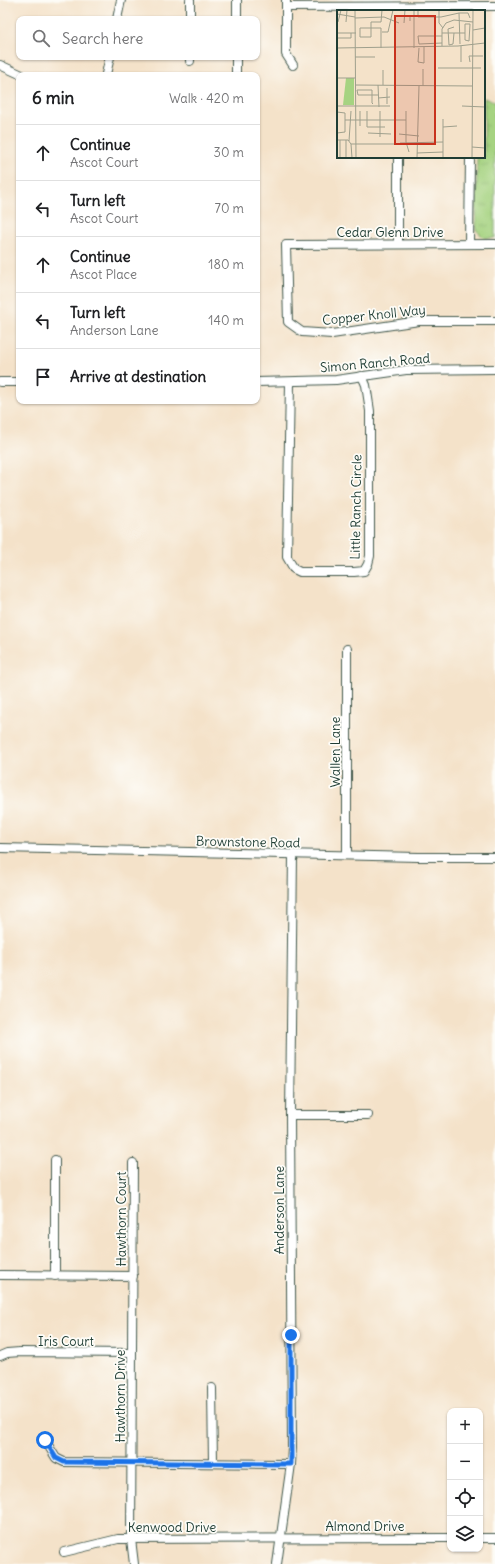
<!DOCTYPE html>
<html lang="en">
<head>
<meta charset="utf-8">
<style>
	:root { --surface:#fff; --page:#f6f6f6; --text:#202124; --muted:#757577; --line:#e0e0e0 }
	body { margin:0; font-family:Delius,sans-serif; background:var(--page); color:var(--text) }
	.controls { position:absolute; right:12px; bottom:12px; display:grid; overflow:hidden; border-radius:8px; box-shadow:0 1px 3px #0004 }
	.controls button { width:36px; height:36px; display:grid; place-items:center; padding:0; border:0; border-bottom:1px solid var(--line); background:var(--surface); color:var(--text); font:20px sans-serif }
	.stop { position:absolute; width:12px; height:12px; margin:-9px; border:3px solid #1a73e8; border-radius:50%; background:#fff }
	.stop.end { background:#1a73e8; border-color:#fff; box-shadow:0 1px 4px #0008 }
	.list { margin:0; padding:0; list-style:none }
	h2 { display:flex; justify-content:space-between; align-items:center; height:52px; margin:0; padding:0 16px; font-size:17px }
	h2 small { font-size:13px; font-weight:400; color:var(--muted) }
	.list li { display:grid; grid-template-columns:26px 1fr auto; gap:12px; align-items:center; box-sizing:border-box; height:56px; padding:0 16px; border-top:1px solid var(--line) }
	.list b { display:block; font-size:15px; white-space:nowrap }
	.list p { margin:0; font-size:13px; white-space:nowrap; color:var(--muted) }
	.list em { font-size:13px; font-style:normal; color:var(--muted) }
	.icon { flex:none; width:22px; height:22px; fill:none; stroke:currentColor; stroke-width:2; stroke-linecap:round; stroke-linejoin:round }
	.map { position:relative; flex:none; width:495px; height:1564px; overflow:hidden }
	.search { position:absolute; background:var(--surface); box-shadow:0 1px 3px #0004; left:16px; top:16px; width:244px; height:44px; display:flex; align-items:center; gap:10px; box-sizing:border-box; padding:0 14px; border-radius:8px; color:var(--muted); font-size:15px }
	.panel { position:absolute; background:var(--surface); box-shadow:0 1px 3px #0004; left:16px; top:72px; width:244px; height:332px; border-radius:8px }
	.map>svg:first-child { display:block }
</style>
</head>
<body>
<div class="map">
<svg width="495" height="1564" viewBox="0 0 495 1564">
	<defs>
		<pattern id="park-tufts" width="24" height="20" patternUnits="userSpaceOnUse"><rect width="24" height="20" fill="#a6d381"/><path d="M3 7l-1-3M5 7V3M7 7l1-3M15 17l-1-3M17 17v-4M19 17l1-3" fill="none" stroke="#8eb670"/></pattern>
	</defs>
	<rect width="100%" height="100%" fill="#fdfcf7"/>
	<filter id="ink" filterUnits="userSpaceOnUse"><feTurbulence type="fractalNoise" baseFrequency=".025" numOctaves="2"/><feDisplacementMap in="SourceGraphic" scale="8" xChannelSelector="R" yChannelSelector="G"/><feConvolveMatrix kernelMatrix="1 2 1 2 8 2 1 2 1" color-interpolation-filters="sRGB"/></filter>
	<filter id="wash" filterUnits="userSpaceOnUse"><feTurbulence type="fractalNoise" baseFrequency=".012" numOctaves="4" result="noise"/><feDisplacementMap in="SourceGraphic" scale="16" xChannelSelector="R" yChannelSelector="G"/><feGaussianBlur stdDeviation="0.9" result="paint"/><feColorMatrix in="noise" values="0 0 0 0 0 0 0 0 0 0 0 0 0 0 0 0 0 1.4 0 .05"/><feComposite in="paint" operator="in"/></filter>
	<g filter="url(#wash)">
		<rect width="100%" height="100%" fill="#f4e2c9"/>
		<polygon fill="url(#park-tufts)" stroke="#62885a" points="484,98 495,102 495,238 484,238 476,230 477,159 478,157 484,157"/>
	</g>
	<g filter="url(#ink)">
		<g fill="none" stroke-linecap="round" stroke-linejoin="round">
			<g stroke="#3f564a" stroke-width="10">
				<g id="minor">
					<polyline points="286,0 286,7 495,6"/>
					<polyline points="286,7 286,54 293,65"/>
					<polyline points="117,19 121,0"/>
					<polyline points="190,19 190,0"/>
					<polyline points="237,19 237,0"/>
					<polyline points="190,61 190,57"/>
					<polyline points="0,65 22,75"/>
					<polyline points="106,74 110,57"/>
					<polyline points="236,75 236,57"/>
					<polyline points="398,244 398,157"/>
					<polyline points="469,244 470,157"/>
					<polyline points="495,244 286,245 288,322 302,332 332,334 419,321 495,321"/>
					<polyline points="0,382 19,382"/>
					<polyline points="257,382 336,380 406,370 495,369"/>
					<polyline points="290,382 287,557 294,569 300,572 354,572 364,571 368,564 370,556 370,411 366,385 362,376"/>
					<polyline points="0,848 418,857 495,857"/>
					<polyline points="347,855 347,649"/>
					<polyline points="290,1115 368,1115"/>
					<polyline points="55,1160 55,1276"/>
					<polyline points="133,1163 131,1539 134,1564"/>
					<polyline points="0,1275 133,1276"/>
					<polyline points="0,1356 7,1353 20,1352 132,1353"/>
					<polyline points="212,1388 213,1463"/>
					<polyline points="45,1440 56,1458 64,1462 291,1464"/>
					<polyline points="480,1538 495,1538"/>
					<polyline points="64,1552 118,1539 450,1538"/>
					<polyline points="277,1564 291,1464 292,1448 290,1115 293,855"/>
				</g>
			</g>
			<use href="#minor" stroke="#fff" stroke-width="8"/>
		</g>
	</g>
	<g fill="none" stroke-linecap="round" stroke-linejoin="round" filter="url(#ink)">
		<polyline stroke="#1a73e8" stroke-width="5" points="45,1440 56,1458 64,1462 291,1464 291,1335"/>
	</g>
	<g text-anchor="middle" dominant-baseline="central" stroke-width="3.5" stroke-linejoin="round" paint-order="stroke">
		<g font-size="13" fill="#1f3d34" stroke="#fdfcf7">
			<text x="390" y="232">Cedar Glenn Drive</text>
			<text transform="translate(374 315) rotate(-6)">Copper Knoll Way</text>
			<text transform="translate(375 363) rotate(-5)">Simon Ranch Road</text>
			<text transform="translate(356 507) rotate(-89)">Little Ranch Circle</text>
			<text transform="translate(335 752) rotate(-90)">Wallen Lane</text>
			<text transform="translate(248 842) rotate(1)">Brownstone Road</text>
			<text transform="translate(279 1210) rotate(-90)">Anderson Lane</text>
			<text transform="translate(121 1219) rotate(-90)">Hawthorn Court</text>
			<text x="66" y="1341">Iris Court</text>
			<text transform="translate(120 1396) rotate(-90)">Hawthorn Drive</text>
			<text x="365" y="1526">Almond Drive</text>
			<text x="172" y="1527">Kenwood Drive</text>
		</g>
	</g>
	<g transform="translate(337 10)">
		<rect width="148" height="148" fill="#f4e2c9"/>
		<path d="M9,68H17V95H6Z" fill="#a6d381"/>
		<path fill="none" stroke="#9fa08d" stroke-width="1" d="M18,0L19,148M56,0H76M81,0V7H104L122,3H131L133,8M102,0V13L106,18M122,3L123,34M0,4L18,7M63,6H73V11M18,8L47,7L62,13M1,12L4,0M9,12L10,0M67,13L68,0M128,14H133L132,31L128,30ZM117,17L111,19L112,35L116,34L117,23M136,20L148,18M45,22H51L56,0M0,23H19M105,23H128M105,26H81L82,34L105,33M0,28H14V23M105,36V19L109,13L117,10L136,12M124,36V52M0,38L121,36L148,33M44,38V18H23V27H34V12H44L45,0M77,38V0M82,38L81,52L87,53V37M18,47H38M133,52L132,46H146M101,58H144M0,68H18M18,75L136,76M41,75L42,97M46,75V60M86,76V59M41,88L53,87M36,94L35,93V80H20L21,85H41M50,94V78M0,96H53M125,96L148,97M30,101V117H48M43,101V127M69,101V132L72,142M0,102L8,103V122L0,123M8,110H69M23,116V101M106,117L120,116M31,123L54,124M62,124L82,126M0,130H11L14,134H57M12,131L14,101M63,133L106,132M14,134L15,148M135,137L148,138M80,143L106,142M3,148V130M9,148V130M80,148L82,76M106,148V109M135,148L136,0"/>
		<path fill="#c8321e" fill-opacity="0.15" stroke="#c8321e" stroke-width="2" d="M58,6H98V134H58Z"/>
		<rect width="148" height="148" fill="none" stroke="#1f3d34" stroke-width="2"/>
	</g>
</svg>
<div class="controls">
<button>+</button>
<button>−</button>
<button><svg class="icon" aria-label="locate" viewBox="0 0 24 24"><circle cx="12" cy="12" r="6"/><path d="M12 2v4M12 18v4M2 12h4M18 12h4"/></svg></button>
<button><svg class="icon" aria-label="layers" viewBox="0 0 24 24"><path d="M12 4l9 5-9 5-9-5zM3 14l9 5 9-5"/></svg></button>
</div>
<div class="stop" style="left:45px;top:1440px"></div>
<div class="stop end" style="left:291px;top:1335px"></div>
<div class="search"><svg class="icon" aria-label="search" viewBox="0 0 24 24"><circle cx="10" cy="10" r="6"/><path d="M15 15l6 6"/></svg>Search here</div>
<section class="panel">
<h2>6 min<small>Walk · 420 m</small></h2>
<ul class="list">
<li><svg class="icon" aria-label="ahead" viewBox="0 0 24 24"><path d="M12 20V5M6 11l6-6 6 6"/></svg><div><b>Continue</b><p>Ascot Court</p></div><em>30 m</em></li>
<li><svg class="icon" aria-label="left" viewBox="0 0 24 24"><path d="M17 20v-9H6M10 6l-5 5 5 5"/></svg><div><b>Turn left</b><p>Ascot Court</p></div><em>70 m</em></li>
<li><svg class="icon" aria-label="ahead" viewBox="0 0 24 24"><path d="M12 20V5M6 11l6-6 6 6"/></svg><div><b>Continue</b><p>Ascot Place</p></div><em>180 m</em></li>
<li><svg class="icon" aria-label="left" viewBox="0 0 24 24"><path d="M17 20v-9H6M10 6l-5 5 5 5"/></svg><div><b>Turn left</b><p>Anderson Lane</p></div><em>140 m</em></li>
<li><svg class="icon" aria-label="arrive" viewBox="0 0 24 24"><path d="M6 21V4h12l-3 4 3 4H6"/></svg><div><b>Arrive at destination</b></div></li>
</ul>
</section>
</div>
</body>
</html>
